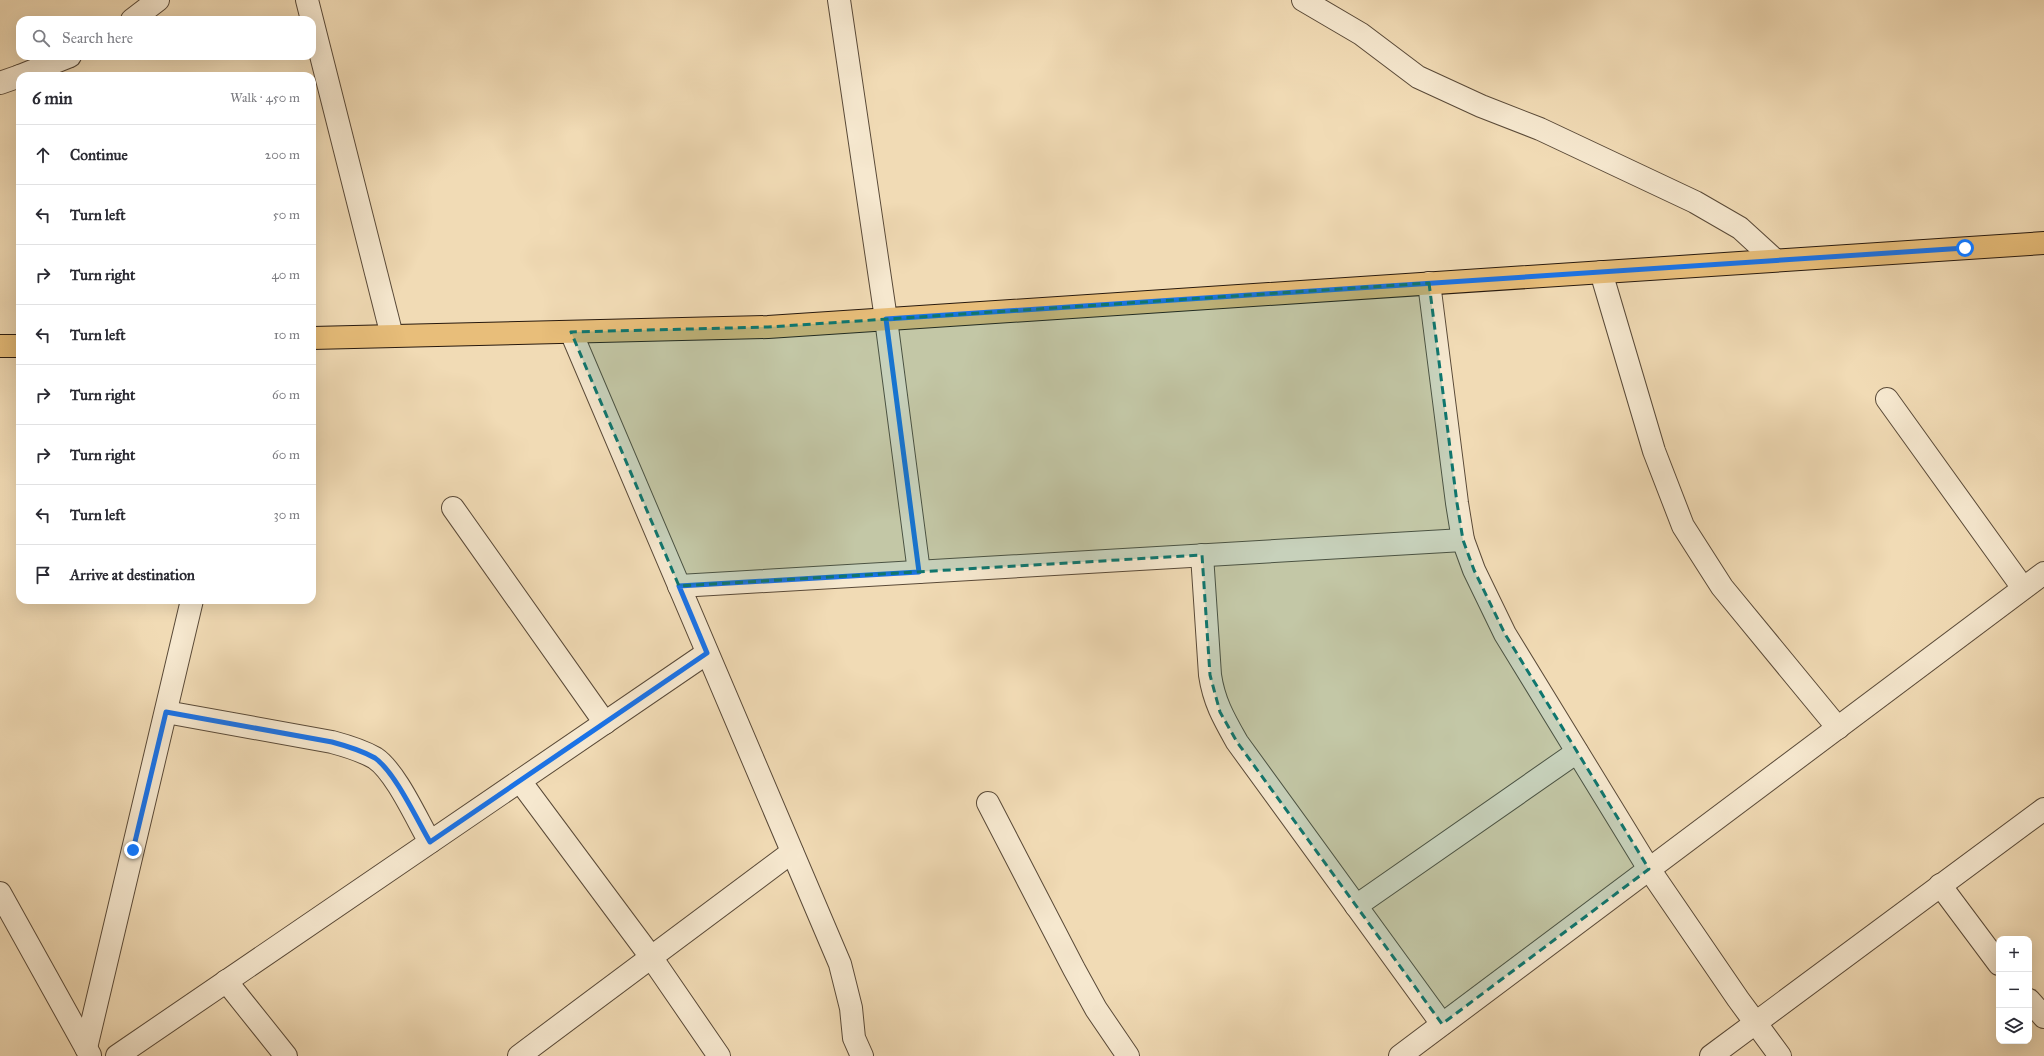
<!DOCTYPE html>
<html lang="en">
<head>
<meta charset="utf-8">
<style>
	:root { --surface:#fff; --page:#f2f2f3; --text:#2b2b33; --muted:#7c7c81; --line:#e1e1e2 }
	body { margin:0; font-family:"IM FELL Great Primer",serif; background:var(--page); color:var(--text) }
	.controls { position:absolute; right:12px; bottom:12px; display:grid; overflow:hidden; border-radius:8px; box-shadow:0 4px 16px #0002 }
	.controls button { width:36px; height:36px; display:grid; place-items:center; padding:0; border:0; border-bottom:1px solid var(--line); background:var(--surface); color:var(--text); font:20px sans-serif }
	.stop { position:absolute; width:12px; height:12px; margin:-9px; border:3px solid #1a73e8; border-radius:50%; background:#fff }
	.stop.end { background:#1a73e8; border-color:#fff; box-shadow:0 1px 4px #0008 }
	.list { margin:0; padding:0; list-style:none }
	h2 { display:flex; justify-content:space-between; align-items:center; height:52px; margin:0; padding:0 16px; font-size:17px }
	h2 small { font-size:13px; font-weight:400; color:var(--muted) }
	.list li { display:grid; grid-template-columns:26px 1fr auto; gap:12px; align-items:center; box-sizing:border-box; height:60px; padding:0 16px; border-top:1px solid var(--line) }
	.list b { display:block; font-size:15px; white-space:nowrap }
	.list em { font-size:13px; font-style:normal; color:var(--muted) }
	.icon { flex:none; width:22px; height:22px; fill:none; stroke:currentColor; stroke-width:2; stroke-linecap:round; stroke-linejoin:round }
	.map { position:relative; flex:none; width:2044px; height:1056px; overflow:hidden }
	.search { position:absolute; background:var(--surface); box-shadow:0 4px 16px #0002; left:16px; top:16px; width:300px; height:44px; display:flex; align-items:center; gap:10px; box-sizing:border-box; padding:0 14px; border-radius:12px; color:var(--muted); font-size:15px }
	.panel { position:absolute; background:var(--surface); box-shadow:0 4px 16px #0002; left:16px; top:72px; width:300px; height:532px; border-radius:12px }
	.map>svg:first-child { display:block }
</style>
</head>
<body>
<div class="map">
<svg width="2044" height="1056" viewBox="0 0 2044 1056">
	<rect width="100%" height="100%" fill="#f1dbb5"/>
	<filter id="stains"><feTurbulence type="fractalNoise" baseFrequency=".005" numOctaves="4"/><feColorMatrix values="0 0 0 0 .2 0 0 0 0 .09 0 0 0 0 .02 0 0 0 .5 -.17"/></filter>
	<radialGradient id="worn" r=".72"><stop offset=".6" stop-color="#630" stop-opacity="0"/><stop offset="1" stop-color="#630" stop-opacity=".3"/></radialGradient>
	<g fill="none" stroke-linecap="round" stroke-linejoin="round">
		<g stroke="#5a4a38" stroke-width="24">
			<g id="minor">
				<polyline points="307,0 392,336"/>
				<polyline points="839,0 886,319 919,572"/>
				<polyline points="1303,0 1361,34 1418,77 1481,106 1540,129 1695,202 1740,228 1775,260"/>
				<polyline points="132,20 158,0"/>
				<polyline points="20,76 70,56"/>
				<polyline points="0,83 20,76"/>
				<polyline points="1601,272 1654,451 1683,526 1722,587 1838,728"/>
				<polyline points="1429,283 1457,503 1463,540 1474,570 1505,634 1649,869 1738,999 1780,1056"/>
				<polyline points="571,332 840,964 851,1008 854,1038 862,1056"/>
				<polyline points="1887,399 2023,588"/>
				<polyline points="453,508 605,723"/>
				<path d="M1202,555L1210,675C1214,702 1224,719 1237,742L1442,1024"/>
				<polyline points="679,586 1463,540"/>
				<path d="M166,712L332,742C347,746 361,750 375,758C396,772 417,820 430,842"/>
				<polyline points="520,781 651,957 719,1056"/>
				<polyline points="988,803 1074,969 1096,1009 1128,1056"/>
				<polyline points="1940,885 1999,964"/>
				<polyline points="0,893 90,1055"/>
				<polyline points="1356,906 1577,752"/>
				<polyline points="226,981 286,1056"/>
				<polyline points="2029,1000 2044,1017"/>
				<polyline points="86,1048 192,600"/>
				<polyline points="117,1056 707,653"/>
				<polyline points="519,1056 792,852"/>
				<polyline points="1400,1056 2044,573"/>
				<polyline points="1711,1056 2044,809"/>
			</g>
		</g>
		<g stroke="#27190e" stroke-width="24">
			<g id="major">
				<polyline points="312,338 768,327 2044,243"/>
				<polyline points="0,346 20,346"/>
			</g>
		</g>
		<use href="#minor" stroke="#f6e8cf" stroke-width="22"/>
		<use href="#major" stroke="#e8be7a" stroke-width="22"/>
	</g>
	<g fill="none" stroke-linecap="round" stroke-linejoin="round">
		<path stroke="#1a73e8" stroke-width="5" d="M133,850L166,712L332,742C347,746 361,750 375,758C395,772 417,820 430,842L707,653L679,586L919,572L886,319L1965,248"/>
	</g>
	<path fill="#0f766e" fill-opacity="0.2" stroke="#0f766e" stroke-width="3" stroke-dasharray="8 5" stroke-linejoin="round" d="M1429,283L1457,503L1463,540L1474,570L1505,634L1649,869L1442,1024L1237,742L1220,712L1210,675L1202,555L679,586L571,332L768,327Z"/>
	<rect width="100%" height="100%" filter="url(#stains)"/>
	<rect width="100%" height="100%" fill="url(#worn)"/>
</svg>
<div class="controls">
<button>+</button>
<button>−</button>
<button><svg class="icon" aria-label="layers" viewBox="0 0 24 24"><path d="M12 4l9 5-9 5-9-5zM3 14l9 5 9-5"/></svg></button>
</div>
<div class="stop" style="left:1965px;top:248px"></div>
<div class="stop end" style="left:133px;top:850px"></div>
<div class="search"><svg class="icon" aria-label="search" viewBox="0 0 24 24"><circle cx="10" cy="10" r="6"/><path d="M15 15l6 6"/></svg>Search here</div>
<section class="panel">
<h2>6 min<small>Walk · 450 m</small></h2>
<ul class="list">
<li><svg class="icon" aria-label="ahead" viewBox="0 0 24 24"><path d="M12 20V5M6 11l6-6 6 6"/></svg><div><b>Continue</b></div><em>200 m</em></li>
<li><svg class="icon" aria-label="left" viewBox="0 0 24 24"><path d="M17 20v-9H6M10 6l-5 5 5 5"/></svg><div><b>Turn left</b></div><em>50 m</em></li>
<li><svg class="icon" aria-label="right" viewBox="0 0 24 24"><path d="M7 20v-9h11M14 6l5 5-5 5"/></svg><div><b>Turn right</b></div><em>40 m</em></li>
<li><svg class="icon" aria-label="left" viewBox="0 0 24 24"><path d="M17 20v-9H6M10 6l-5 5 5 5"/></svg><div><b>Turn left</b></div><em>10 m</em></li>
<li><svg class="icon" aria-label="right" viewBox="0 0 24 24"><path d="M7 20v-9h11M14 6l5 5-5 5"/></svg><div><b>Turn right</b></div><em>60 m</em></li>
<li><svg class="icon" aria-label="right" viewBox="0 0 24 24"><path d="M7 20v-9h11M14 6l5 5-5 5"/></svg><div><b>Turn right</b></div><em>60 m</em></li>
<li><svg class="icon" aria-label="left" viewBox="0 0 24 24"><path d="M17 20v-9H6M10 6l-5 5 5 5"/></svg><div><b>Turn left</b></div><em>30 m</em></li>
<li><svg class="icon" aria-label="arrive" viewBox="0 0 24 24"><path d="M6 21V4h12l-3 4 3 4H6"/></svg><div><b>Arrive at destination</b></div></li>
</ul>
</section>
</div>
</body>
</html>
